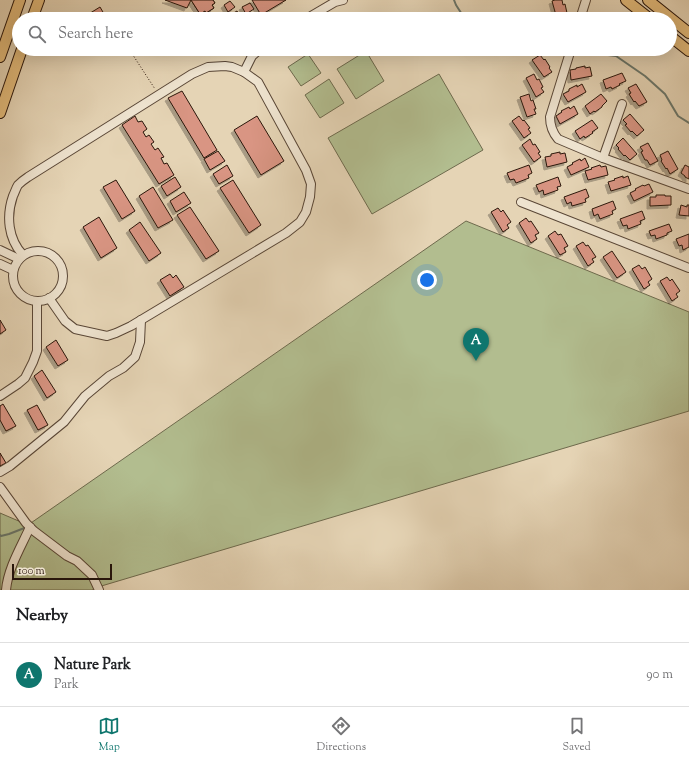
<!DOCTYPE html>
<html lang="en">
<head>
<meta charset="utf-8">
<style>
	:root { --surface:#fff; --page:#f6f6f6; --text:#202124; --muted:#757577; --line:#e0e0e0; --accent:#0f766e }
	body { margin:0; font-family:"Sorts Mill Goudy",serif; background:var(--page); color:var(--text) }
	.scale { position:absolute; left:12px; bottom:10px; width:100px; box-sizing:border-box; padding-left:4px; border:2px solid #2a160b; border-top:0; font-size:11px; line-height:14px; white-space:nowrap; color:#2a160b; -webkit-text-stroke:3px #eee3cf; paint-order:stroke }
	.you { position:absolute; left:427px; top:280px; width:14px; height:14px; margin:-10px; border:3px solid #fff; border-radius:50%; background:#1a73e8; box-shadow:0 0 0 6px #1a73e833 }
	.badge { display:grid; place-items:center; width:26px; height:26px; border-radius:50%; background:var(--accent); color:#fff; font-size:13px; font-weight:700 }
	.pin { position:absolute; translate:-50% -33px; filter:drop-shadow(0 1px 2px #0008) }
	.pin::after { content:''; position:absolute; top:21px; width:14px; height:12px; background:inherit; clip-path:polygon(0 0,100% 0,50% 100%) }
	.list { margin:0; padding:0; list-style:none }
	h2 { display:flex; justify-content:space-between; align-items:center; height:52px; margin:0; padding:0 16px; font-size:17px }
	h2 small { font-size:13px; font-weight:400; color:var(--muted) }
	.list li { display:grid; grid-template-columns:26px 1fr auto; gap:12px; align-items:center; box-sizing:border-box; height:64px; padding:0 16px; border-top:1px solid var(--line) }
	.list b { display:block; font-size:15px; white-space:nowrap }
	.list p { margin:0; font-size:13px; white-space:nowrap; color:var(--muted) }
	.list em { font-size:13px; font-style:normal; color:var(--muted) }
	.icon { flex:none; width:22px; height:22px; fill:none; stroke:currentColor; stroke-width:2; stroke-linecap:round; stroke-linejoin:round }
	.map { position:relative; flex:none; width:689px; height:590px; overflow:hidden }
	.search { position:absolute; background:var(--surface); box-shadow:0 4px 16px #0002; left:12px; right:12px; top:12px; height:44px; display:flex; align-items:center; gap:10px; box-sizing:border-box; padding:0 14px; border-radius:22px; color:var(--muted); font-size:15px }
	.sheet { height:116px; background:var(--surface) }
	nav { display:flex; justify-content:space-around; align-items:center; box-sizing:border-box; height:56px; border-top:1px solid var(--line); background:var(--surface); font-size:11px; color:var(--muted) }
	nav a { display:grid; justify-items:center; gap:2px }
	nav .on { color:var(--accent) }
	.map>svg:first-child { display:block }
</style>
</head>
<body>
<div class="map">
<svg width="689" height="590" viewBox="0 0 689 590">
	<defs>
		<filter id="shadow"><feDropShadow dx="-3" dy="3" stdDeviation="0" flood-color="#0004"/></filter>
	</defs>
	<rect width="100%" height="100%" fill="#e5d4b5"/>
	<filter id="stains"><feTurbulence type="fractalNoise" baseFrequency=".005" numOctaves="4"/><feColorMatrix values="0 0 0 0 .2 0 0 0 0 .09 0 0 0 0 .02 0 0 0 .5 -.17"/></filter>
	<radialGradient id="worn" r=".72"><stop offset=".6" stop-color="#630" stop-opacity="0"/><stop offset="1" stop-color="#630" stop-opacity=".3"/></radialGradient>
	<g fill="#b2bd8f" stroke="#6e6a4d">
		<polygon points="366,51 384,81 356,99 337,69"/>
		<polygon points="308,54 321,73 301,86 288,67"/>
		<polygon points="439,74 483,150 372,214 328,138"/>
		<polygon points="329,79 344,103 320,118 305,95"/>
		<polygon points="466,221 689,312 689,411 98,587 92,590 0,590 0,513 28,525"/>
	</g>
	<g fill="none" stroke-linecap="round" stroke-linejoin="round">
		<g stroke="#6b776b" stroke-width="2">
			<polyline points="454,0 456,5 465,19"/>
			<polyline points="576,51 616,56 645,76 665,94 678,116 689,123"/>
			<polyline points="0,535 1,536 9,534 27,527"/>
		</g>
	</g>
	<g fill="#d99583" stroke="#2a160b" filter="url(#shadow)">
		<polygon points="165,0 191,0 187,8"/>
		<polygon points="191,0 198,0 203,8 209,4 207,0 213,0 215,3 212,5 214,8 206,13 205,11 200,14"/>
		<polygon points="191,0 213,0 215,3 212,5 214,8 206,13 205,11 200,14"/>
		<polygon points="252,0 286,0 261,15"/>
		<polygon points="555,0 562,0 563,5 565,4 567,13 565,14 567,19 557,19 552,1"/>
		<polygon points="230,1 235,7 228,12 224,5"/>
		<polygon points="250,3 254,9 246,14 242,7"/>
		<polygon points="100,7 107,19 90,19 87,15"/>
		<polygon points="237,11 241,18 240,19 233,19 230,15"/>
		<polygon points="256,13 260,19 250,19 249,17"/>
		<polygon points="540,55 544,60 545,59 550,67 549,68 552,72 544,77 532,60"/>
		<polygon points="585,66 585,68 590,67 592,76 571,80 570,70 576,69 576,68"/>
		<polygon points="622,73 626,81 619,84 620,85 612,89 611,87 606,89 603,80"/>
		<polygon points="534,74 537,80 539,79 543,87 541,88 544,92 536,97 526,78"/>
		<polygon points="582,84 586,92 568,102 563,94 569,91 569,89 577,85 577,87"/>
		<polygon points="636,84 647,102 639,106 635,101 634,102 629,94 631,93 628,88"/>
		<polygon points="182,91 217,150 204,158 168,98"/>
		<polygon points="529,94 531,101 533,100 536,109 534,109 536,114 527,117 520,97"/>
		<polygon points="601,94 607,101 602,106 602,107 595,112 594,111 590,114 585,106"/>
		<polygon points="574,106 578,114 560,124 556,116 562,112 561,111 569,107 570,109"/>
		<polygon points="630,114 644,130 637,136 632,131 631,132 625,125 627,124 623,120"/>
		<polygon points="135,116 138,122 142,121 147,129 143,132 146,137 149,135 154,142 151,144 155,150 158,148 164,157 161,158 164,164 167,163 174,175 159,184 122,125"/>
		<polygon points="257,116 284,161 261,175 234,130"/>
		<polygon points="519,116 523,121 524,120 530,128 528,129 531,133 524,138 512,121"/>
		<polygon points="592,120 598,128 592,132 593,133 585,138 584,136 580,139 575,131"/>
		<polygon points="623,138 637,154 630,160 625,155 624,156 618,149 619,148 616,145"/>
		<polygon points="530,139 533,145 535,144 540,152 538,153 541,157 534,162 522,145"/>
		<polygon points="648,143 658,161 650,165 647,160 645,160 641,152 643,151 640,147"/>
		<polygon points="218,151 225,161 210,170 204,159"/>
		<polygon points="668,151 678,169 670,174 667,168 666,169 661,161 662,160 660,155"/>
		<polygon points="560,152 560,154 565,153 567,162 547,167 545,157 551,156 551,154"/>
		<polygon points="585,158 589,167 571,175 567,167 573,164 572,163 580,159 581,161"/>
		<polygon points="227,165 233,176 219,184 213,174"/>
		<polygon points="529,165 532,173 528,175 529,178 516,183 514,179 510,180 507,173"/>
		<polygon points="600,165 601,167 606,166 608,175 588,180 585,171 592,169 591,168"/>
		<polygon points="685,165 689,167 689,179 685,177 685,176 681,173"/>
		<polygon points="623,176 623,178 628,176 631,185 611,191 608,182 615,180 614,179"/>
		<polygon points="175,177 181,187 167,196 161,186"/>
		<polygon points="558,177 561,186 557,187 558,190 544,195 543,190 539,192 536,185"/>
		<polygon points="116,180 135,211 122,219 103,187"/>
		<polygon points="233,180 261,225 249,233 220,188"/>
		<polygon points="649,184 653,192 634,201 630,193 636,190 635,189 643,185 644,186"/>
		<polygon points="153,187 173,220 158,228 139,196"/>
		<polygon points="586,189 589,197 585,199 586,202 572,206 571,202 567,204 564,197"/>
		<polygon points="184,192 191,203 176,212 170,201"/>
		<polygon points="656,195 665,195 665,196 671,196 671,205 650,206 650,197 656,197"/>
		<polygon points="613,201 616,209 612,211 613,214 600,219 598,214 594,216 592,209"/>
		<polygon points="681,205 687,207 687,205 689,205 689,216 679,215"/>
		<polygon points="190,207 219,251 206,259 177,215"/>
		<polygon points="498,208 501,212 503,210 511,222 507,225 509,228 503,232 491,212"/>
		<polygon points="642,211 645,219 640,221 641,224 628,229 627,225 623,226 620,219"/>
		<polygon points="99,217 117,248 101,258 83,227"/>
		<polygon points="526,218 529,222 531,221 539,233 535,235 537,239 531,243 519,223"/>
		<polygon points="140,222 161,253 149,261 129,230"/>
		<polygon points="669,224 672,231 667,233 667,235 656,239 655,235 651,236 649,231"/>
		<polygon points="555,231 558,235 561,234 568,246 564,248 566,252 560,255 548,236"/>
		<polygon points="689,234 689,247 683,250 682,245 679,246 676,239"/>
		<polygon points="583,242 586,246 588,245 596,257 592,259 594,262 588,266 576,246"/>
		<polygon points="612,251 626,272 617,278 603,257"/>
		<polygon points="639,265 642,269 645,267 652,279 648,282 650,285 644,289 632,269"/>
		<polygon points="170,274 173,278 176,275 184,287 170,296 160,280"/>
		<polygon points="667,277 670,281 672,279 680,291 676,294 678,297 672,301 660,281"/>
		<polygon points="0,320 6,330 0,334"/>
		<polygon points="56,340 68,360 58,366 46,347"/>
		<polygon points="42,370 56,392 47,398 34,376"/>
		<polygon points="3,404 16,426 6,431 0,420 0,406"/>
		<polygon points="37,405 48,425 38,430 27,410"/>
		<polygon points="0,453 6,463 0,466"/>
	</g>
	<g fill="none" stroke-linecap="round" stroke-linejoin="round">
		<g stroke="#594636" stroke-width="10">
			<g id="minor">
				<polyline points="306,19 335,2 343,0"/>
				<polyline points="580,19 586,0"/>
				<path d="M571,49L550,117C550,126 552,132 558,139L603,158L689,189"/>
				<polyline points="244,72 252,56 260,49"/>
				<polyline points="603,158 622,104"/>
				<polyline points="521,202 689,268"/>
				<polyline points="0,250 19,259"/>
				<circle cx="38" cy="276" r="25"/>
				<path d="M23,255C8,239 6,216 13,196C15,192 16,188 18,185C21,182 25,179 28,177L192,74L208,67L225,66L232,67L244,72L258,82L306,170L311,184L310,197L306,212L300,222L286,233L131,326L116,333L107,336L75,329L65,321L49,298"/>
				<polyline points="0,264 13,270"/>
				<polyline points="0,396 18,384 25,378 33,362 37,351 37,301"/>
				<polyline points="0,472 10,466 64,422 85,396 109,376 123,368 135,357 140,342 141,320"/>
				<polyline points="0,487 26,523 34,531 67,556 77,561 92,575 99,590"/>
				<path d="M6,590C8,568 21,547 30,527"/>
			</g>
		</g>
		<g stroke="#2a160b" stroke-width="12">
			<g id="major">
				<polyline points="626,0 650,19"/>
				<polyline points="648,0 689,33"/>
				<polyline points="32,19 39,0"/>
				<polyline points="670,36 689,51"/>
				<polyline points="0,57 20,0"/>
				<polyline points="0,113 22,49"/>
			</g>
		</g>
		<g stroke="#2a160b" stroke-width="1" stroke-dasharray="1 2" stroke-linecap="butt">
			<polyline points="107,14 111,19"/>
			<polyline points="129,49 155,89"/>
		</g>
		<use href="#minor" stroke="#eee3cf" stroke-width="8"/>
		<use href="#major" stroke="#e2ba7a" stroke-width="10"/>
	</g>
	<rect width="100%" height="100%" filter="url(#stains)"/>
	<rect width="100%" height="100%" fill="url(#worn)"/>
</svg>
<div class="scale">100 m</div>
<div class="you"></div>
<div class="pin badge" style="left:476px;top:361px">A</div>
<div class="search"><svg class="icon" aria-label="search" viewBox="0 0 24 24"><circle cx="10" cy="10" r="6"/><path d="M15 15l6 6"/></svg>Search here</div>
</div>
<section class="sheet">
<h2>Nearby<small></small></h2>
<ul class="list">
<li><span class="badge">A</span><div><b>Nature Park</b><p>Park</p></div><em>90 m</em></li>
</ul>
</section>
<nav>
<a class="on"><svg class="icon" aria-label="map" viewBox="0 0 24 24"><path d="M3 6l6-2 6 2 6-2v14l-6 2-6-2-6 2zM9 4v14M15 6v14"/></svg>Map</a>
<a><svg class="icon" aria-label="directions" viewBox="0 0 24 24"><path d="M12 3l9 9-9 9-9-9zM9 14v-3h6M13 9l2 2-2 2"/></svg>Directions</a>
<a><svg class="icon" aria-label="saved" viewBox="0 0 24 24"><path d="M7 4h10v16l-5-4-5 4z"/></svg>Saved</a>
</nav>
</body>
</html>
